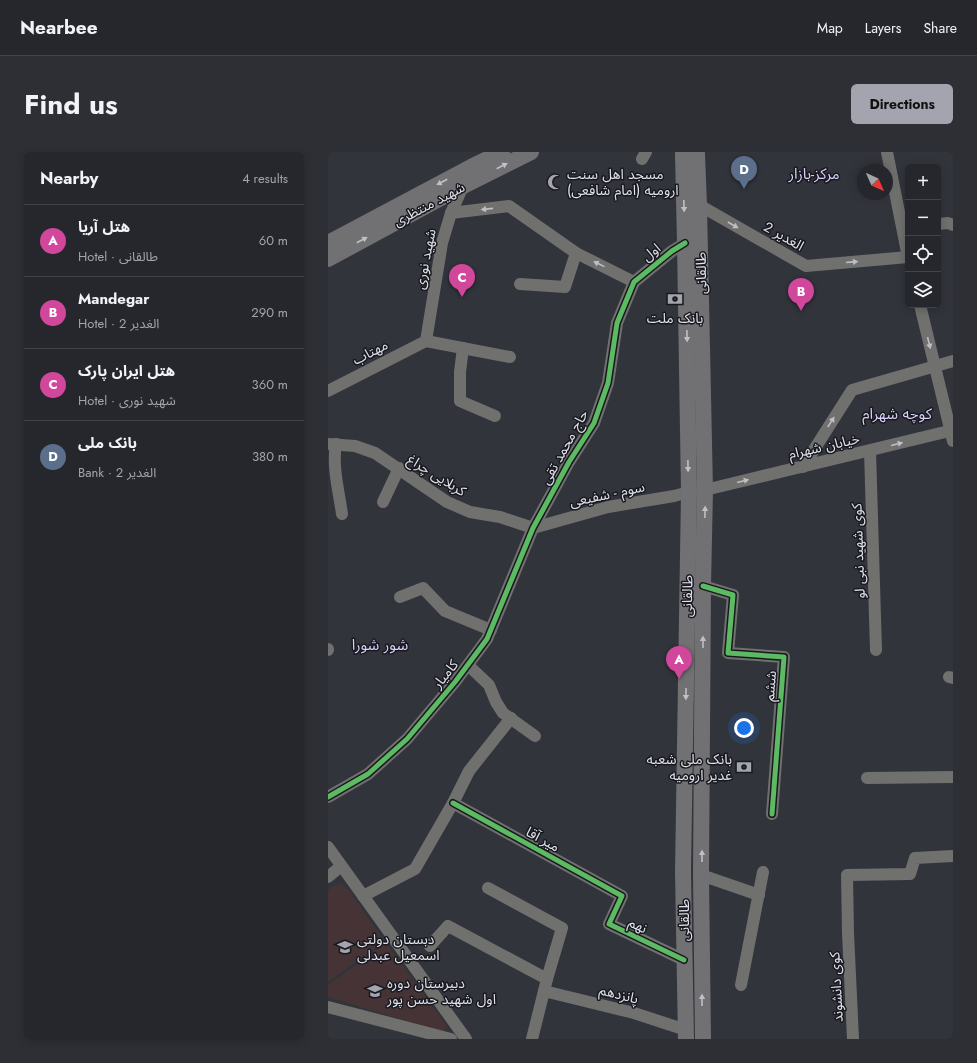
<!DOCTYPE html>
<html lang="en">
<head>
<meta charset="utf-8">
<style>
	:root { --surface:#26272d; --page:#2e2f35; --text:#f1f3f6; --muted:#a4a5aa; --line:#424449; --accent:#a4a4ae }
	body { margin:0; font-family:Jost,"Noto Sans Arabic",sans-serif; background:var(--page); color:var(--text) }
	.controls { position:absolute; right:12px; top:12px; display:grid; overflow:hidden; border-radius:6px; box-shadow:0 2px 10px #0003 }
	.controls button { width:36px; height:36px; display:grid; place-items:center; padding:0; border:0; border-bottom:1px solid var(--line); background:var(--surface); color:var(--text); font:20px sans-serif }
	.compass { position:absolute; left:529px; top:12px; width:36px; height:36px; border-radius:50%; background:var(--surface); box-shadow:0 2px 10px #0003; rotate:135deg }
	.you { position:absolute; left:416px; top:576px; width:14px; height:14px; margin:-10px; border:3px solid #fff; border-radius:50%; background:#1a73e8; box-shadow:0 0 0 6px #1a73e833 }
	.badge { display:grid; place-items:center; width:26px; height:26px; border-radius:50%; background:var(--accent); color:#fff; font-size:13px; font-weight:700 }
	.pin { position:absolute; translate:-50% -33px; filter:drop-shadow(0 1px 2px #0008) }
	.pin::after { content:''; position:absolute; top:21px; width:14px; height:12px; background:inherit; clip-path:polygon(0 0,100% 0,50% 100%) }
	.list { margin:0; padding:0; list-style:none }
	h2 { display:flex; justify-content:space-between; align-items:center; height:52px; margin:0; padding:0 16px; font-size:17px }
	h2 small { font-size:13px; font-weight:400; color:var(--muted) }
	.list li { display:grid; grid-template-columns:26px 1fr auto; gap:12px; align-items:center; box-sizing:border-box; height:72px; padding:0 16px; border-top:1px solid var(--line) }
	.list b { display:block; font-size:15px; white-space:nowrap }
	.list p { margin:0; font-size:13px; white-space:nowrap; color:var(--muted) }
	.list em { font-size:13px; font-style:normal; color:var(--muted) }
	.icon { flex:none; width:22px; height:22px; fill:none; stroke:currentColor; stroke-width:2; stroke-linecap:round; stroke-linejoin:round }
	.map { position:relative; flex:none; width:625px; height:887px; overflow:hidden; border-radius:6px }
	header { display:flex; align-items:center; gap:24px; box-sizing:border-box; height:56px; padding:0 20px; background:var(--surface); border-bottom:1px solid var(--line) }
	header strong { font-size:19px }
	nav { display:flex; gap:22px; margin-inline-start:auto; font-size:14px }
	.intro { display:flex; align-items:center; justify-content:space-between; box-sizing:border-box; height:96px; padding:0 24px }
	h1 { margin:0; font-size:28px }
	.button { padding:10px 18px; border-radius:6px; background:var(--accent); color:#111; font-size:14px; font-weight:700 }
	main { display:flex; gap:24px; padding:0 24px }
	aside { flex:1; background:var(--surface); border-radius:6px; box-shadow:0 2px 10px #0003 }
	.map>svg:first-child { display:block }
</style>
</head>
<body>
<header>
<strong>Nearbee</strong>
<nav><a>Map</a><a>Layers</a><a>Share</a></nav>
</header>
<div class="intro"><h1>Find us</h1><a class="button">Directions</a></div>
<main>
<aside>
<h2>Nearby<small>4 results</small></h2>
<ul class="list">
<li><span class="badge" style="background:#d1479c">A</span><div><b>هتل آریا</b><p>Hotel · طالقانی</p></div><em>60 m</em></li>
<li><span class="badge" style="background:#d1479c">B</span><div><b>Mandegar</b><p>Hotel · 2 الغدیر</p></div><em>290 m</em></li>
<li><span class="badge" style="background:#d1479c">C</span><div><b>هتل ایران پارک</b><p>Hotel · شهید نوری</p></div><em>360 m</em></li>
<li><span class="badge" style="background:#5c6f8a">D</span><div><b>بانک ملی</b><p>Bank · 2 الغدیر</p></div><em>380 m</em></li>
</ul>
</aside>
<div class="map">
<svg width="625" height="887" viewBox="0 0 625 887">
	<rect width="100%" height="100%" fill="#32343c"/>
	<g fill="#453335">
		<polygon points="12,731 20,737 56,789 0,830 0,739 5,734"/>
		<polygon points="58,791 119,874 115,880 0,845 0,833"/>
	</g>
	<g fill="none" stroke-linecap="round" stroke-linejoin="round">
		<g stroke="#70706e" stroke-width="12">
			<polyline points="559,0 580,105"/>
			<polyline points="314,7 318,0"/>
			<polyline points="371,53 478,114 580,105"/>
			<polyline points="123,61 181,54 248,101 306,130"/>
			<polyline points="610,72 620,71 625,73"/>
			<polyline points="192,132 237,135 248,101"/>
			<polyline points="592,153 625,289"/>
			<polyline points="98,189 114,91 123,61 135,34"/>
			<polyline points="98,189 182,205"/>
			<polyline points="135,196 132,220 132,249 167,264"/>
			<polyline points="0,239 98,189"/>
			<polyline points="0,292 27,294 47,301 119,350 142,360 172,365 205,376"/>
			<path d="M8,292C4,315 11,340 14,362"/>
			<polyline points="542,299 548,498"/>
			<polyline points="475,315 524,238 625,209"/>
			<polyline points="377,338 625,278"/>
			<polyline points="55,350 71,316"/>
			<polyline points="205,376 280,355 346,344 361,340"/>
			<polyline points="375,434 405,443 400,501 456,505 444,662"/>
			<polyline points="72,445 95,436 117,459 163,478"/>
			<polyline points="0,497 0,498"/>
			<polyline points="140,513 161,533 168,550 175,561 207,584"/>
			<polyline points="621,525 625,526"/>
			<polyline points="539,626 625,625"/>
			<polyline points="0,645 40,622 79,587 127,530 159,487 205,376 241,310 266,271 280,231 289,171 306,130 344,99 357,91"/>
			<polyline points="125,651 294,744 281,772 356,808"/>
			<polyline points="0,695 138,887"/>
			<polyline points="373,723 431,743"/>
			<polyline points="0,725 13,714"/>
			<polyline points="160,736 234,776 219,827 204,887"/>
			<polyline points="35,744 87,717 125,651 141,619 183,566"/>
			<polyline points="102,794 120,774 219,827"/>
			<polyline points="413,833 435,720"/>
			<polyline points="216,839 306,861 358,878"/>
			<polyline points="0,855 123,887"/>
			<polyline points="525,887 520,781 519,723 582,722 587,706 625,704"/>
		</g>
		<g stroke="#717072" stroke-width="16">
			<polyline points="355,2 357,91 361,340 355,720 358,887"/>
			<polyline points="369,2 371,53 377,338 375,434 373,723 375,887"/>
			<polyline points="0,91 143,15 174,0"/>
			<polyline points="0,107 135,34 203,0"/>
		</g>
		<g stroke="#18191f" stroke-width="8">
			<g id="cycleway">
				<polyline points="375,434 405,443 400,501 456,505 444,662"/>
				<polyline points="0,645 40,622 79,587 127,530 159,487 205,376 241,310 266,271 280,231 289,171 306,130 344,99 357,91"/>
				<polyline points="125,651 294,744 281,772 356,808"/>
			</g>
		</g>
		<use href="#cycleway" stroke="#5cba63" stroke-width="5"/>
	</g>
	<defs><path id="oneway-solid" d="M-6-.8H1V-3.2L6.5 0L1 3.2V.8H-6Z"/></defs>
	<g fill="#bfbfc7">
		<use href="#oneway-solid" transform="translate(174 14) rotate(-27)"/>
		<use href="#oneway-solid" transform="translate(114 30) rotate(152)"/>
		<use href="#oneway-solid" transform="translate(356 54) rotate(88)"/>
		<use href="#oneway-solid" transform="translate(34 88) rotate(-28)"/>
		<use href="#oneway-solid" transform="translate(359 184) rotate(89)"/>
		<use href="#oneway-solid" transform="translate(360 314) rotate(89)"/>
		<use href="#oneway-solid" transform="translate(377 360) rotate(-89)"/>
		<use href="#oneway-solid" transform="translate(375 490) rotate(-90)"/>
		<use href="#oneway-solid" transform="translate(358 542) rotate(91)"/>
		<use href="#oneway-solid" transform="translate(374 704) rotate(-90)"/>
		<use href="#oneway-solid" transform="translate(374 848) rotate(-90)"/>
	</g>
	<g fill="#bfbfc6">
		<use href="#oneway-solid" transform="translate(159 57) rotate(174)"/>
		<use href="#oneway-solid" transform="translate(405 73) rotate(30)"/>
		<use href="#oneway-solid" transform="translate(524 110) rotate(-5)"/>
		<use href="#oneway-solid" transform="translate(271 112) rotate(-154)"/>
		<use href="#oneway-solid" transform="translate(601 191) rotate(76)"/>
		<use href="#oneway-solid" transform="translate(503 270) rotate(-57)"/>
		<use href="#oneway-solid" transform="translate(569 292) rotate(-14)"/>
		<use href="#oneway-solid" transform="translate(415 329) rotate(-14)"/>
	</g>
	<defs>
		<g id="mosque-bare" transform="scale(1.2)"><path d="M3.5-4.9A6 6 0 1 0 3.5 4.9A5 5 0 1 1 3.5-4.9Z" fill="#a4a4ae" stroke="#18191f" stroke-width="2.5" paint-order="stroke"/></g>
		<g id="bank-bare" transform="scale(1.2)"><path d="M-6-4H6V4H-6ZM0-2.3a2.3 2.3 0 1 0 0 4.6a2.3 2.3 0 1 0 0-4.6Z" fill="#a4a4ae" stroke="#18191f" stroke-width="2.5" paint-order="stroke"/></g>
		<g id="school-bare" transform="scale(1.2)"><path d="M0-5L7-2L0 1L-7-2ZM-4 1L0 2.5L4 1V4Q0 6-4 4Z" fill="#a4a4ae" stroke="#18191f" stroke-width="2.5" paint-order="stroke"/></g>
	</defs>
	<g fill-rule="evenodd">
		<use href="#mosque-bare" x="227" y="30"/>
		<use href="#bank-bare" x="347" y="147"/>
		<use href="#bank-bare" x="416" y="615"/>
		<use href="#school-bare" x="17" y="795"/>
		<use href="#school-bare" x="47" y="839"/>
	</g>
	<g text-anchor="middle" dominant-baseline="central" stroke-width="3" stroke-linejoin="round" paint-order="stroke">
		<g font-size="14" fill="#e1e1eb" stroke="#18191f" text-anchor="start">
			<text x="239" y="22">مسجد اهل سنت<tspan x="239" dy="16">ارومیه (امام شافعی)</tspan></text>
			<text x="347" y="166" text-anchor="middle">بانک ملت</text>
			<text x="404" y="607" text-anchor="end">بانک ملی شعبه<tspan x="404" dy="16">غدیر ارومیه</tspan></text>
			<text x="29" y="787">دبستان دولتی<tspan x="29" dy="16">اسمعیل عبدلی</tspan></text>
			<text x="59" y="831">دبیرستان دوره<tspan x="59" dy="16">اول شهید حسن پور</tspan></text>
		</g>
		<g font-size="14" fill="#e1e1eb" stroke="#18191f">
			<text transform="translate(101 52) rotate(-28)">شهید منتظری</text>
			<text transform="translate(456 84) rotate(30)">2 الغدیر</text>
			<text transform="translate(323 100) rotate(-39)">اول</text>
			<text transform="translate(97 107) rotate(-79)">شهید نوری</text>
			<text transform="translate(373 121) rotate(-91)">طالقانی</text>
			<text transform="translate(42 200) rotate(-27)">مهتاب</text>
			<text transform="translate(496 294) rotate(-13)">خیابان شهرام</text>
			<text transform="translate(236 295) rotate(-61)">حاج محمد تقی</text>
			<text transform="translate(109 323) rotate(32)">کربلایی چراغ</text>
			<text transform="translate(279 342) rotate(-12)">سوم - شفیعی</text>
			<text transform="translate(530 399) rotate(-92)">کوی شهید نبی لو</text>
			<text transform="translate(359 444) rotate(-89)">طالقانی</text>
			<text transform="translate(117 522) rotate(-51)">کامیار</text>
			<text transform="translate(442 534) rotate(-85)">ششم</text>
			<text transform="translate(215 687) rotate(29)">میر آقا</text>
			<text transform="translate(356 768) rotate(-90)">طالقانی</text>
			<text transform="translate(310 773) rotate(26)">نهم</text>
			<text transform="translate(508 835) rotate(-93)">کوی دانشوند</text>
			<text transform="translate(291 842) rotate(14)">پانزدهم</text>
		</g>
		<g font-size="15" fill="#dcd0fb" stroke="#18191f">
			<text x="486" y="22">مرکز-بازار</text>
			<text x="569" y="262">کوچه شهرام</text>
			<text x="52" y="493">شور شورا</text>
		</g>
	</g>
</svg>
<div class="controls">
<button>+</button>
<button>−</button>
<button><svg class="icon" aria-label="locate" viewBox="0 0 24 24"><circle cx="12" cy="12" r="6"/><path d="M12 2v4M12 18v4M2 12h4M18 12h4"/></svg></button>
<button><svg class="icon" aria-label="layers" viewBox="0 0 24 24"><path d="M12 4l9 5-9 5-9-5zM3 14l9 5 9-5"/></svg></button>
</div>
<svg class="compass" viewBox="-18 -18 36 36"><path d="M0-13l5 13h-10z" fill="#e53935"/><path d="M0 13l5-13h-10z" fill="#a4a5aa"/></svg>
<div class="you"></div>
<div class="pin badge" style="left:351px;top:527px;background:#d1479c">A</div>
<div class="pin badge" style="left:473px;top:159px;background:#d1479c">B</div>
<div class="pin badge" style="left:134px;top:145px;background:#d1479c">C</div>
<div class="pin badge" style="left:416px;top:37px;background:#5c6f8a">D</div>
</div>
</main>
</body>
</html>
